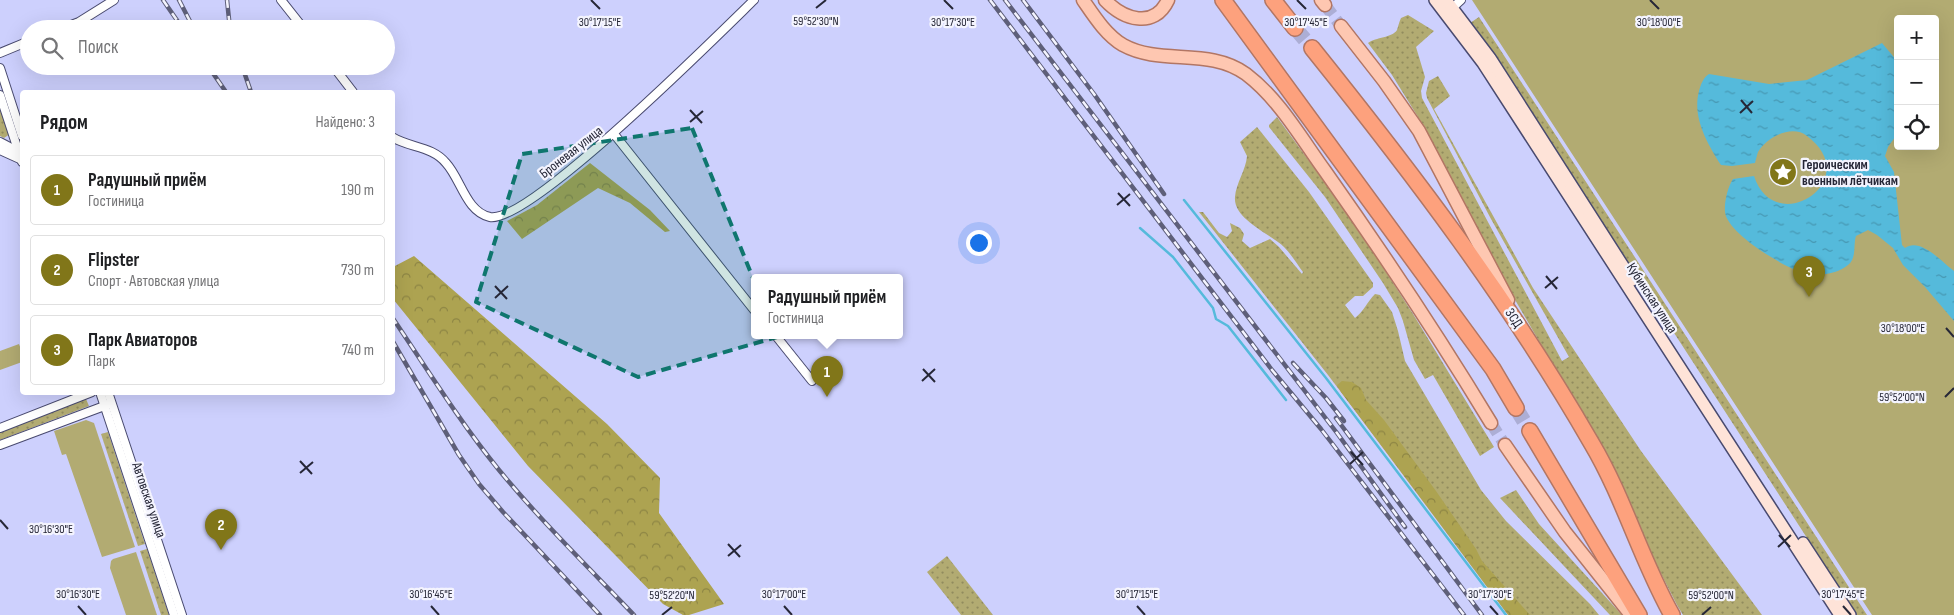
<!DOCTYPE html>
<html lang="ru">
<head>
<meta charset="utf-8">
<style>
	:root { --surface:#fff; --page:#f6f6f6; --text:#202124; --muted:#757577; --line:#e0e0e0; --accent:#817619 }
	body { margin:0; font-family:"Sofia Sans Condensed",sans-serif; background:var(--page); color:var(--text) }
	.controls { position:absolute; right:15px; top:15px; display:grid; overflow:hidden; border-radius:5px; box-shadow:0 5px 20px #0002 }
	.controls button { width:45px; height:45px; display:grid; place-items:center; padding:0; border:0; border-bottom:1px solid var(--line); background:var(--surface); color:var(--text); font:25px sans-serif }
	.you { position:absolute; left:978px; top:242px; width:18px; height:18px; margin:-12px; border:4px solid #fff; border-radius:50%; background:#1a73e8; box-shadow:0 0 0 8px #1a73e833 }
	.badge { display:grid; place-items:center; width:32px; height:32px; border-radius:50%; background:var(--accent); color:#fff; font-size:16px; font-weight:700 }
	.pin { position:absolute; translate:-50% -41px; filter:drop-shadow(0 1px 2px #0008) }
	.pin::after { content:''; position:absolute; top:26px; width:18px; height:15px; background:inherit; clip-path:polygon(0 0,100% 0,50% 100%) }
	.popup { position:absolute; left:751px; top:274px; width:152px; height:65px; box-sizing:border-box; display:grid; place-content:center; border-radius:5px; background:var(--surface); filter:drop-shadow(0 1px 4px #0005); font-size:16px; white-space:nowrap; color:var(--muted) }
	.popup b { font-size:19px; color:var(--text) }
	.popup::after { content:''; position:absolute; left:50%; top:100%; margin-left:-10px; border:10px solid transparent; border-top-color:var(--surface) }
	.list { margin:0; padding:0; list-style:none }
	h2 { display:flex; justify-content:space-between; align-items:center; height:65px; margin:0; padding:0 20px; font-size:21px }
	h2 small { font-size:16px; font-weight:400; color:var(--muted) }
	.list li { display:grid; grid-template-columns:32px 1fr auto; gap:15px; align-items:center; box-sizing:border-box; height:70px; margin:0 10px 10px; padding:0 10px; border:1px solid var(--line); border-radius:5px }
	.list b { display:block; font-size:19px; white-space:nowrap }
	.list p { margin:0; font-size:16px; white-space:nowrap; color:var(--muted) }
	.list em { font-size:16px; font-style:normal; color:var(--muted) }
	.icon { flex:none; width:28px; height:28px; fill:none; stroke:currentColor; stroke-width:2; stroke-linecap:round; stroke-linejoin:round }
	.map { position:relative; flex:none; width:1954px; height:615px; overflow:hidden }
	.search { position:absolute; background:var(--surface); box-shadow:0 5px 20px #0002; left:20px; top:20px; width:375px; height:55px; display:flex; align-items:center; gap:12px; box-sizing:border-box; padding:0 18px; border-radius:28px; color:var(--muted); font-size:19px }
	.panel { position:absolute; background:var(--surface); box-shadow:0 5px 20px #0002; left:20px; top:90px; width:375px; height:305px; border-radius:5px }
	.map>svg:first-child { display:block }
</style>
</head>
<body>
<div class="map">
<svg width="1954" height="615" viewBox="0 0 1954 615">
	<defs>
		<pattern id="grass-dots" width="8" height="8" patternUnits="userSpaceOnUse" patternTransform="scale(1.25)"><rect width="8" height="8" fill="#b2ab72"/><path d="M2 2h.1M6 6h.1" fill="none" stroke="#918b5e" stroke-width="1.8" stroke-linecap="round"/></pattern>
		<pattern id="forest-crowns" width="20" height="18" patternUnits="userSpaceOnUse" patternTransform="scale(1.25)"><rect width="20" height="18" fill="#ada351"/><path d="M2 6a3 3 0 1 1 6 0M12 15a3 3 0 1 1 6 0" fill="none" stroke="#8d8544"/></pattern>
		<pattern id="water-ripples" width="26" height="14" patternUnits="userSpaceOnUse" patternTransform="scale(1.25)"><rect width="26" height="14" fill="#55badb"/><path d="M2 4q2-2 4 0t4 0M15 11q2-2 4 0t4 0" fill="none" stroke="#4697b2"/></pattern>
	</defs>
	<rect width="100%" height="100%" fill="#cdd0fd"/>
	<g fill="url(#grass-dots)">
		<path d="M1408,15L1434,31L1416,47L1425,77L1421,91L1422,98L1562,361L1569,357L1491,219L1427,98L1426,93L1429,81L1438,76L1450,96L1434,109L1533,288L1641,451L1762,615H1683L1677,605L1565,386L1503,279L1426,130L1392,75L1368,43C1376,37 1392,38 1397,30C1398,27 1399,22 1401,18Z"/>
		<polygon points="1479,17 1867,615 1857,615 1510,80 1470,23"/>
		<polygon points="0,107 10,134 4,138 0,136"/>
		<polygon points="1277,117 1358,228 1413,314 1494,447 1480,456 1433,375 1425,379 1414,360 1403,321 1398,308 1383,283 1325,197 1269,127 1269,125"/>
		<path d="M1257,127L1309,192L1373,283V287L1363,296H1355L1345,305L1355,318C1364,311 1367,302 1375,294L1380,295L1392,312L1398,331L1405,361L1481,490L1506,521L1590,604L1599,615H1510L1328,375L1199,212H1203L1219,233L1227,237L1232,231L1230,223L1240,228L1244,234L1242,241L1250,248L1270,239L1279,247L1302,274L1303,272C1297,264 1291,254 1284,247C1269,233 1233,219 1235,197C1236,183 1246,170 1247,156L1240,142Z"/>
		<polygon points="86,399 89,406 0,440 0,432"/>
		<polygon points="108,432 145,544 138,546 101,434"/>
		<polygon points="1516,490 1539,524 1622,615 1610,615 1500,498"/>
		<polygon points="147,549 169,615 161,615 140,551"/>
		<polygon points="947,556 993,615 961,615 927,572"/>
	</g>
	<g fill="url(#forest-crowns)">
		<polygon points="590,163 650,210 670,231 665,232 630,203 598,188 522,239 507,221 537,205"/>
		<polygon points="414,256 607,424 660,478 659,513 724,604 689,615 683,615 663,604 528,466 393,299 393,267"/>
		<polygon points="1342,381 1352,382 1361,388 1366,400 1384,420 1436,491 1476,549 1482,561 1530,615 1508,615 1341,392 1337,385"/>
	</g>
	<g fill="#b2ab72" fill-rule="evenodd">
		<path d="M1472,0H1954V615H1872ZM1898,19H1935V146H1898Z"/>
		<polygon points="19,344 22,352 22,362 0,370 0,351"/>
		<polygon points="86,420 94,423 135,547 102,557 66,454 62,455 54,431"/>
		<polygon points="136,552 157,615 126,615 110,568 111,561 113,559"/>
	</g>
	<path fill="url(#water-ripples)" d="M1882,43L1898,62V133L1888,147L1885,156L1894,172L1902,245L1905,248C1920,237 1942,262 1954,271V321L1925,287L1903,265L1893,248L1877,235L1868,230L1856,236C1853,245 1857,258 1848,265C1836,275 1815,277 1801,272C1782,266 1727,233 1725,212C1724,202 1728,186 1733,179L1754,176C1775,240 1866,180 1807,136C1792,124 1767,137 1758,152C1757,155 1756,159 1755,163L1732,166L1721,165C1707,143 1692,117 1699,91C1701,84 1703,78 1709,74L1769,84L1807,80Z"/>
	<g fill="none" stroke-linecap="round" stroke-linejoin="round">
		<g stroke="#55badb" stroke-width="2.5">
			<polyline points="1184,200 1326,378 1506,615"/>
			<polyline points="1140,228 1173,257 1213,308 1216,319 1228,326 1286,400"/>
		</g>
		<g stroke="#acaed5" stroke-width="12" stroke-dasharray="12 6" stroke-linecap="butt">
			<polyline points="1325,5 1341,26"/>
			<polyline points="1491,423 1505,445"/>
		</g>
		<g stroke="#acaed5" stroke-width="15" stroke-dasharray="15 8" stroke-linecap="butt">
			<polyline points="1295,28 1312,48"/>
			<polyline points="1516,408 1530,431"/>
		</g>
		<g stroke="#494a6f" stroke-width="10">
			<g id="street">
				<polyline points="281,0 304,29"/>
				<polyline points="1450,10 1461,0"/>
				<polyline points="61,29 79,22 114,0"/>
				<polyline points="0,53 29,41"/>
				<polyline points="333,66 353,92"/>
				<polyline points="0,68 22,136"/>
				<polyline points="0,95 22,162"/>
				<polyline points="614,134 754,310"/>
				<path d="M392,137C410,148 432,146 446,163C461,179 466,212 490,217C529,224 719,34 754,0"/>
				<polyline points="0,142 21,153"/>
				<polyline points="0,150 22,160"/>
				<polyline points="776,336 812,381"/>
				<polyline points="100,392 174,615"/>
				<polyline points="108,392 182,615"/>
				<polyline points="0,428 92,392"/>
				<polyline points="0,445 107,405"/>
			</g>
		</g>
		<g stroke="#494a6f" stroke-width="14">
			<g id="secondary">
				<polyline points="1435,0 1483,63 1840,615"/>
				<polyline points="1446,0 1490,58 1632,280"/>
				<polyline points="1803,543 1850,615"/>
			</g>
		</g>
		<g stroke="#b27664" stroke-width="15">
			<g id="primary">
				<path d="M1083,0C1094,16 1106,35 1123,45C1161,66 1209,47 1246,74C1279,99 1301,138 1325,171C1383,253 1439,337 1491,423"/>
				<path d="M1105,0C1123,19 1154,30 1168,0"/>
				<polyline points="1321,0 1325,5"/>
				<polyline points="1341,26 1384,81 1419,131 1508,300"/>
				<polyline points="1505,445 1565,532 1631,615"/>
			</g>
		</g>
		<g stroke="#b27664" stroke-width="18">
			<g id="highway">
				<polyline points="1223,0 1493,369 1516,408"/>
				<polyline points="1273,0 1295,28"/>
				<path d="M1312,48C1414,175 1511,303 1592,444C1624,498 1641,560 1672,615"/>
				<polyline points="1530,431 1639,615"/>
			</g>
		</g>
		<use href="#street" stroke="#fff" stroke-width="8"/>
		<use href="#secondary" stroke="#fee3d8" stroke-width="11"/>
		<use href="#primary" stroke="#fec7b1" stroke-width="12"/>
		<use href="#highway" stroke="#fda17d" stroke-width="15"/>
		<g stroke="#5e5f79" stroke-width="4.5">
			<g id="rail">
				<polyline points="163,0 183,29"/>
				<polyline points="179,0 194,29"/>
				<polyline points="227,0 230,29"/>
				<polyline points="990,0 1272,370 1321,429 1464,615"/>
				<polyline points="1005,0 1337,433 1405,527"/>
				<polyline points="1023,0 1094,94 1164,194"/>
				<polyline points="208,66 226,92"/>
				<polyline points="242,66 251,92"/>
				<path d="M392,317C427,369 460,422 499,470C541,521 588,567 634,615"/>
				<polyline points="392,340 459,455 479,484 503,512 600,615"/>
				<polyline points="1293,363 1326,398 1344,421"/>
				<polyline points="1336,418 1482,615"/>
			</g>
		</g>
		<use href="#rail" stroke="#f4f4fe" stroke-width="2.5" stroke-dasharray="8" stroke-linecap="butt"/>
	</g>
	<path fill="#0f766e" fill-opacity="0.2" stroke="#0f766e" stroke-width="4" stroke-dasharray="10 6" stroke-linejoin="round" d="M692,128L777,337L638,377L476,302L522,154Z"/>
	<path fill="none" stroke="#262737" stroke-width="2" d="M591,0L600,9M944,0L953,9M1297,0L1306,9M1650,0L1659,9M816,8L826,0M1741,100L1752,113M690,110L702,123M1740,113L1753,101M690,122L703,111M1118,193L1130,206M1117,205L1130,194M1546,276L1557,289M495,286L507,299M1545,288L1558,277M495,298L508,286M1946,328L1954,337M923,369L935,382M922,381L935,369M1945,397L1954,388M1351,452L1363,465M300,461L312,474M1350,464L1363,452M300,473L313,462M0,520L8,529M1779,535L1790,547M728,544L740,557M1778,547L1791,535M728,556L741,545M78,606L86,615M431,606L439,615M784,606L792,615M1137,606L1145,615M1490,606L1498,615M1843,606L1851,615M662,615L672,607M1702,615L1711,607"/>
	<defs>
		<g id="sight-disc" transform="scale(1.4375)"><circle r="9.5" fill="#817619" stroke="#f4f4fe"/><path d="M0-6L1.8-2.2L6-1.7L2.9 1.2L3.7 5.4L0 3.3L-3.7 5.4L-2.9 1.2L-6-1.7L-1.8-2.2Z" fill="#fff"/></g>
	</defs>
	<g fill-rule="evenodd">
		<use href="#sight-disc" x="1783" y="172"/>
	</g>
	<g text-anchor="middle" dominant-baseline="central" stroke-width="4.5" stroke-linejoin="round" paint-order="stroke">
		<g font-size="14" fill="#262737" stroke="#f4f4fe">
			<text transform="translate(571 152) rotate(-38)">Броневая улица</text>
			<text transform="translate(1652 298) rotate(57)">Кубинская улица</text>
			<text transform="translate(1514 318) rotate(56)">ЗСД</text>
			<text transform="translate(149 500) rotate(71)">Автовская улица</text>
		</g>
		<g font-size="14" font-weight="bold" fill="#262737" stroke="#f4f4fe" text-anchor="start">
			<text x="1802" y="164">Героическим<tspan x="1802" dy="16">военным лётчикам</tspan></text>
		</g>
	</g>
	<g font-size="12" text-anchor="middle" fill="#262737" stroke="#f4f4fe" stroke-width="4.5" stroke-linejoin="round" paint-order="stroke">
		<text x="816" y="25">59°52'30"N</text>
		<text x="600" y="26">30°17'15"E</text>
		<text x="953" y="26">30°17'30"E</text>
		<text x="1306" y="26">30°17'45"E</text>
		<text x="1659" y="26">30°18'00"E</text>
		<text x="1903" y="332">30°18'00"E</text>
		<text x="1902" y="401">59°52'00"N</text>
		<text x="51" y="533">30°16'30"E</text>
		<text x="78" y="598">30°16'30"E</text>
		<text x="431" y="598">30°16'45"E</text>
		<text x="784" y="598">30°17'00"E</text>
		<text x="1137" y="598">30°17'15"E</text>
		<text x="1490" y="598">30°17'30"E</text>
		<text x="1843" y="598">30°17'45"E</text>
		<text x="672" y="599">59°52'20"N</text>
		<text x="1711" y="599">59°52'00"N</text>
	</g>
</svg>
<div class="controls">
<button>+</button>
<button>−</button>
<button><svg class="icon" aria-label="locate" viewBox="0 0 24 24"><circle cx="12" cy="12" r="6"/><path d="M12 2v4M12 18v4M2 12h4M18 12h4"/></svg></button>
</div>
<div class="you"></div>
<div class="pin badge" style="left:827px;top:397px">1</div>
<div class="popup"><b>Радушный приём</b>Гостиница</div>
<div class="pin badge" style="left:221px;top:550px">2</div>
<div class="pin badge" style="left:1809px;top:297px">3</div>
<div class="search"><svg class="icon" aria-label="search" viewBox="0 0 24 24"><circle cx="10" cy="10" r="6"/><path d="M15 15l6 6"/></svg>Поиск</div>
<section class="panel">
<h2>Рядом<small>Найдено: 3</small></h2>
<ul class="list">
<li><span class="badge">1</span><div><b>Радушный приём</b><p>Гостиница</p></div><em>190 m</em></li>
<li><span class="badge">2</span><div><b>Flipster</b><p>Спорт · Автовская улица</p></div><em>730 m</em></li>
<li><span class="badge">3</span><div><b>Парк Авиаторов</b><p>Парк</p></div><em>740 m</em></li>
</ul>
</section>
</div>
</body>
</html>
